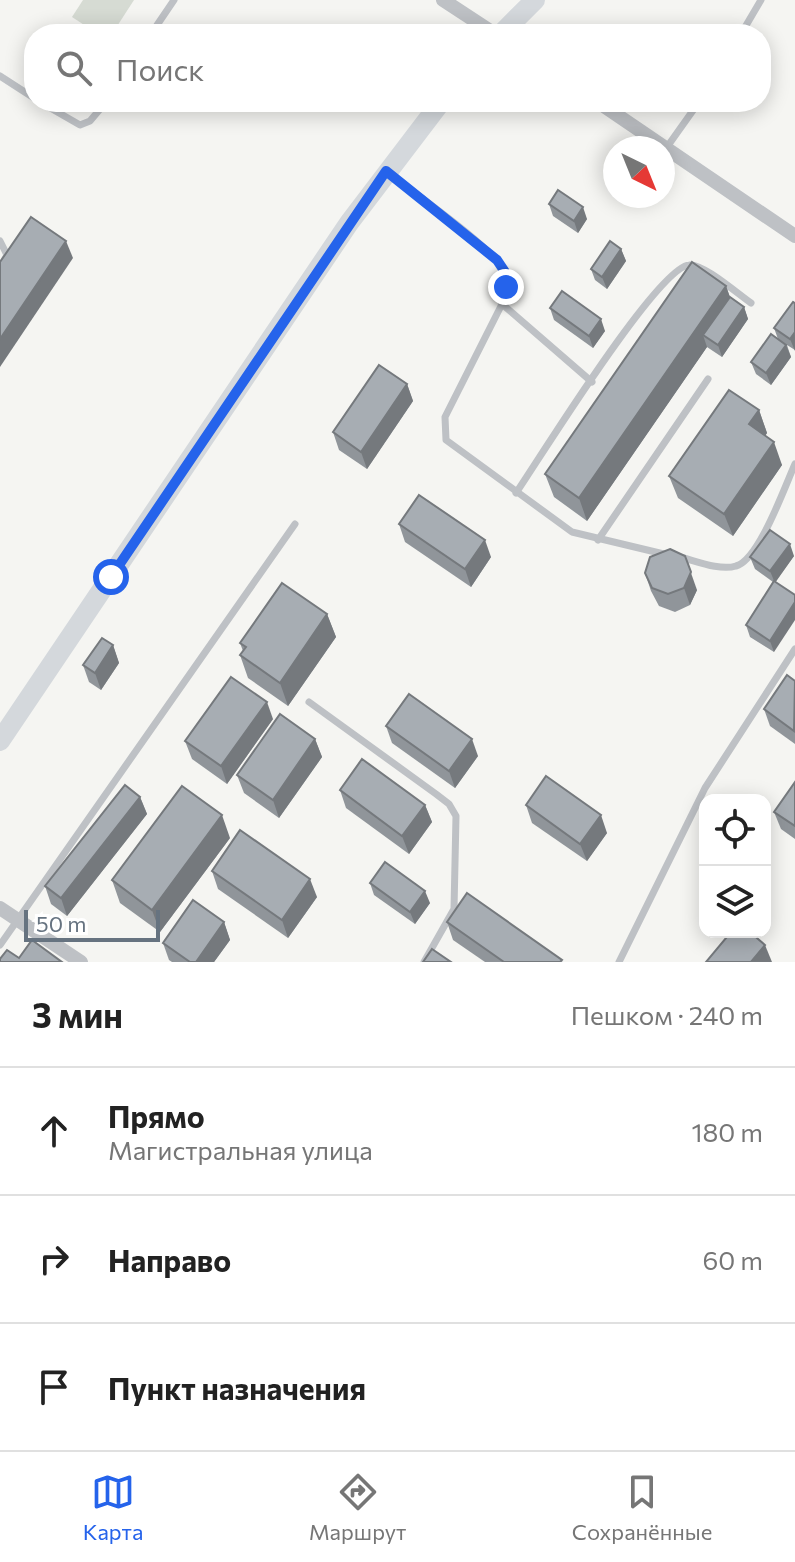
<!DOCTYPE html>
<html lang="ru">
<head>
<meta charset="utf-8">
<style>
	:root { --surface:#fff; --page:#f2f2f2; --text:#222; --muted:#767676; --line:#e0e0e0; --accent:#2563eb }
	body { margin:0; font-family:Commissioner,sans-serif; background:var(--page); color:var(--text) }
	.controls { position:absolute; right:24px; bottom:24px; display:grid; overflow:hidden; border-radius:16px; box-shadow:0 4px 20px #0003 }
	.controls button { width:72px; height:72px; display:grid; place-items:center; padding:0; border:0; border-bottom:2px solid var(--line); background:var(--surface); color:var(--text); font:40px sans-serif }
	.compass { position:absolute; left:603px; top:136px; width:72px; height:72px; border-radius:50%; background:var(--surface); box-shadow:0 4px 20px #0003; rotate:137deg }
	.scale { position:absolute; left:24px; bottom:20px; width:136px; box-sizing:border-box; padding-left:8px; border:4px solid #667380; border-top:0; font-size:22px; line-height:28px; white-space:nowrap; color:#667380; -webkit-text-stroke:6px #fff; paint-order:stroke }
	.stop { position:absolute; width:24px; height:24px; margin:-18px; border:6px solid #2563eb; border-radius:50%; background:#fff }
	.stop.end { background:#2563eb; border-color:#fff; box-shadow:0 2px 8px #0008 }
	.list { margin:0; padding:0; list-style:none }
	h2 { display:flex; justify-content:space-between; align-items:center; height:104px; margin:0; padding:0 32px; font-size:34px }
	h2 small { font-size:26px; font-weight:400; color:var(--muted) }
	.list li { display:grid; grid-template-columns:52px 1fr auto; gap:24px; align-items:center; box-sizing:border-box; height:128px; padding:0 32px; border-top:2px solid var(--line) }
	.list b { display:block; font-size:30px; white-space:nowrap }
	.list p { margin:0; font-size:26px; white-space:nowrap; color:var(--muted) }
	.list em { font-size:26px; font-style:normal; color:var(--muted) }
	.icon { flex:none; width:44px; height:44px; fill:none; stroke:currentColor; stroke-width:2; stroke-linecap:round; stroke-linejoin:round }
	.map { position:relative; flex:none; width:795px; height:962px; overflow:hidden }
	.search { position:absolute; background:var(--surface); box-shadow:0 4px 20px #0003; left:24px; right:24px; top:24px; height:88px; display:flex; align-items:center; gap:20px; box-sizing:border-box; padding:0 28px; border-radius:32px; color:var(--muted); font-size:30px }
	.sheet { height:488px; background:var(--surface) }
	nav { display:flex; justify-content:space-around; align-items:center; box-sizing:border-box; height:112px; border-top:2px solid var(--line); background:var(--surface); font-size:22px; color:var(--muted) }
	nav a { display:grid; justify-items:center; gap:4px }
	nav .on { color:var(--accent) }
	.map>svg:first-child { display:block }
</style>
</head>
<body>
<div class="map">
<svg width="795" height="962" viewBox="0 0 795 962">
	<rect width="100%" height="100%" fill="#f5f5f2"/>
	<polygon fill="#d6dbd3" points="83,0 134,0 112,34 98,34 72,17"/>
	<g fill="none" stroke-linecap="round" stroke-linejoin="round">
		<g stroke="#bec1c5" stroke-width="7">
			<polyline points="151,34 174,0"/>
			<polyline points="741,34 761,0"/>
			<polyline points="0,76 34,98"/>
			<polyline points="40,102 80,125 90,121 106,102"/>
			<polyline points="667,147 699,102"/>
			<path d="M388,173C411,191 497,250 505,273C508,284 505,293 502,304L445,417L446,440L572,532L668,555"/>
			<polyline points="0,241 7,255 0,268"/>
			<polyline points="502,304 592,382"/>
			<path d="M516,493C540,458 657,268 689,265C703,263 739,295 751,303"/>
			<polyline points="598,540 708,379"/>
			<path d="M680,557C696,561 720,571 736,566C759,560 785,486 795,464"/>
			<polyline points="309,702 436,794 449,804 456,816 454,909 424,962"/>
			<polyline points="0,945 295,524"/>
			<polyline points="619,962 705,788 795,649"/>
		</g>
		<g stroke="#bec1c5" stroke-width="14">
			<polyline points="443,0 495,34"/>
			<polyline points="598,102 795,236"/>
			<polyline points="0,908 81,962"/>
		</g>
		<g stroke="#d4d8dc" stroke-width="20">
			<polyline points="501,34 535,0"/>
			<polyline points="0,741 349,223 441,102"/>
		</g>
	</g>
	<g fill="#90959a">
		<polygon points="549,204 587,219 578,233 553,216"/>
		<polygon points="621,249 626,261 607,289 595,280 591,269"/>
		<polygon points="726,286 730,297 744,307 748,319 722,357 707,347 587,521 554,497 545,474"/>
		<polygon points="795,303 795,350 787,345 791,357 771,385 756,374 751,362 778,339 774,328"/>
		<polygon points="550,308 605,331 593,348 554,320"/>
		<polygon points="407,384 413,401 367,469 339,450 333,432"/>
		<polygon points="759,410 767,433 765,436 782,465 733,536 678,498 669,476"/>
		<polygon points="399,524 491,557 471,587 405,542"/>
		<polygon points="794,556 775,582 774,652 750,637 746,625 773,582 755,569 750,557"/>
		<polygon points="645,573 697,590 690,605 675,612 659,606 651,591"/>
		<polygon points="327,614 336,637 288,706 248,678 240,655 243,651 240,643"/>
		<polygon points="113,645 119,663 101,690 89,682 83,665"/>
		<polygon points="795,681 795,744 770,726 764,709"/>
		<polygon points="273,719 227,784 192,759 185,741"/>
		<polygon points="386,726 478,756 455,788 392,743"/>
		<polygon points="315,739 322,757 279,818 244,793 237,775"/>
		<polygon points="795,782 795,839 781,829 774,812"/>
		<polygon points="340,790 425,805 432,822 409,854 346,808"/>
		<polygon points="140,797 147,814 67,916 51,904 45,886"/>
		<polygon points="526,805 607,833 587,861 532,823"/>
		<polygon points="230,838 160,932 120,903 112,880"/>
		<polygon points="212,871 317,897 288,938 218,889"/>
		<polygon points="370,883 430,903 415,924 374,895"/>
		<polygon points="224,922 230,940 214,962 172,962 169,960 163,943"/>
		<polygon points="447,922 563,962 485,962 453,940"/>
	</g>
	<g fill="#75797d">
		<polygon points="583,207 587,219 578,233 574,221"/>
		<polygon points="66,241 73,258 0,367 0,339"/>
		<polygon points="621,249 626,261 607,289 602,277"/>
		<polygon points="726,286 734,309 703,335 707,347 587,521 579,498"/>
		<polygon points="744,307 748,319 722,357 718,345"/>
		<polygon points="601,319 605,331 593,348 589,336"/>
		<polygon points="795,332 795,351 790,339"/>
		<polygon points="786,345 791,357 771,385 766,373"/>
		<polygon points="407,384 413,401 367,469 361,452"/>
		<polygon points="759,410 767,433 757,447 749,424"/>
		<polygon points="774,442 782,465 733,536 724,514"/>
		<polygon points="485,540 491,557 471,587 465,569"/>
		<polygon points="790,544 794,556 775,583 770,571"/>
		<polygon points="685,556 697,590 690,605 684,588"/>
		<polygon points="795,602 795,620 774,652 770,641"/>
		<polygon points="327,614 336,637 288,706 280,683"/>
		<polygon points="113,645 119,663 101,690 95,673"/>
		<polygon points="267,702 273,719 227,784 221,766"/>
		<polygon points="315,739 322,757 279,818 273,800"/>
		<polygon points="472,739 478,756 455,788 449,771"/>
		<polygon points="140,797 147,814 67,916 61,898"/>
		<polygon points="425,805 432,822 409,854 402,836"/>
		<polygon points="222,815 230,838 160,932 152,910"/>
		<polygon points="601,815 607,833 587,861 580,844"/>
		<polygon points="310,879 317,897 288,938 282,920"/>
		<polygon points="425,891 430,903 415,924 410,912"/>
		<polygon points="224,922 230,940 214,962 196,962"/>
		<polygon points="765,945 772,962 751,962"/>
	</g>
	<g fill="#a7adb3" stroke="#75797d" stroke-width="2">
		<polygon points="558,190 583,207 574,221 549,204"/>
		<polygon points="31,217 66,241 0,339 0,262"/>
		<polygon points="610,241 621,249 602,277 591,269"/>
		<polygon points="692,262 726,286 579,498 545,474"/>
		<polygon points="562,291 601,319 589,336 550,308"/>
		<polygon points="730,297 744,307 718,345 703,335"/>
		<polygon points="793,302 795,303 795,332 790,339 774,328"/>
		<polygon points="771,334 786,345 766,373 751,362"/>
		<polygon points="379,365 407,384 361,452 333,432"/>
		<polygon points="729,390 759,410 749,424 774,442 724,514 669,476"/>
		<polygon points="419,495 485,540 465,569 399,524"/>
		<polygon points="770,530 790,544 770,571 750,557"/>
		<polygon points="670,549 685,556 691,572 684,588 668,594 652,588 645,573 650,557"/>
		<polygon points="774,581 795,595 795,602 770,641 746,625"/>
		<polygon points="282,583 327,614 280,683 240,655 246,647 240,643"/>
		<polygon points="102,638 113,645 95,673 83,665"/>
		<polygon points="787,675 795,681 794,731 764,709"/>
		<polygon points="231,677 267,702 221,766 185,741"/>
		<polygon points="409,694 472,739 449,771 386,726"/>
		<polygon points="280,714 315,739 273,800 237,775"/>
		<polygon points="362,759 425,805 402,836 340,790"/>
		<polygon points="546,776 601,815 580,844 526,805"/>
		<polygon points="795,782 795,826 774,812"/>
		<polygon points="125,785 140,797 61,898 45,886"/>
		<polygon points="182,786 222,815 152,910 112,880"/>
		<polygon points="240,830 310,879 282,920 212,871"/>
		<polygon points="385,862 425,891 410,912 370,883"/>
		<polygon points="467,893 562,960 560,962 504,962 447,922"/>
		<polygon points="193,900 224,922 196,962 190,962 163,943"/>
		<polygon points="731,932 750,932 765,945 751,962 706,962"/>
		<polygon points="32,940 62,962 0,962 0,959 7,950 19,958"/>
		<polygon points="432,949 451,962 423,962"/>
	</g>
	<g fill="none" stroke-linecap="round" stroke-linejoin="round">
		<polyline stroke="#2563eb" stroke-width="10" points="111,577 386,171 497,260 505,272 506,287"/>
	</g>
</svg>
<div class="controls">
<button><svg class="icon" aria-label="locate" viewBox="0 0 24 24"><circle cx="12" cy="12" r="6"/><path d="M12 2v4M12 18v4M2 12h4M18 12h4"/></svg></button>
<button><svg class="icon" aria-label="layers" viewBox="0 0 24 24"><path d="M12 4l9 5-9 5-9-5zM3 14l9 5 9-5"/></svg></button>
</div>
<svg class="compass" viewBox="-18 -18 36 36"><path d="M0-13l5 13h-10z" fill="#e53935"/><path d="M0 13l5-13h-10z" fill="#767676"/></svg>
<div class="scale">50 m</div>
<div class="stop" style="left:111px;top:577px"></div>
<div class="stop end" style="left:506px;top:287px"></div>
<div class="search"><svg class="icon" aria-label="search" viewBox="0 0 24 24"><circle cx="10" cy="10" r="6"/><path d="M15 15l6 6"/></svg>Поиск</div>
</div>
<section class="sheet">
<h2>3 мин<small>Пешком · 240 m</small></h2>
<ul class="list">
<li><svg class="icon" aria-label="ahead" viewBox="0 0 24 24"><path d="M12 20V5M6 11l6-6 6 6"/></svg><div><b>Прямо</b><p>Магистральная улица</p></div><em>180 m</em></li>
<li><svg class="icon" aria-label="right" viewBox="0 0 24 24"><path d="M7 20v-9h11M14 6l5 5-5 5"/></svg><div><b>Направо</b></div><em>60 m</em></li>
<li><svg class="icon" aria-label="arrive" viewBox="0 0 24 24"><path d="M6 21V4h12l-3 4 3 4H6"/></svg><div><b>Пункт назначения</b></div></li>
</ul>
</section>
<nav>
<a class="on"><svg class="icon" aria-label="map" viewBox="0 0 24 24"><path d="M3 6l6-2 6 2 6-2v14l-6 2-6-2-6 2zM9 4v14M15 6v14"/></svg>Карта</a>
<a><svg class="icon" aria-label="directions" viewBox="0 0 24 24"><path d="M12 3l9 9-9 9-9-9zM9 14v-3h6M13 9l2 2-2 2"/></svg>Маршрут</a>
<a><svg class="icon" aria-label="saved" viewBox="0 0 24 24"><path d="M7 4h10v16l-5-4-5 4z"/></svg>Сохранённые</a>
</nav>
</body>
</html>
